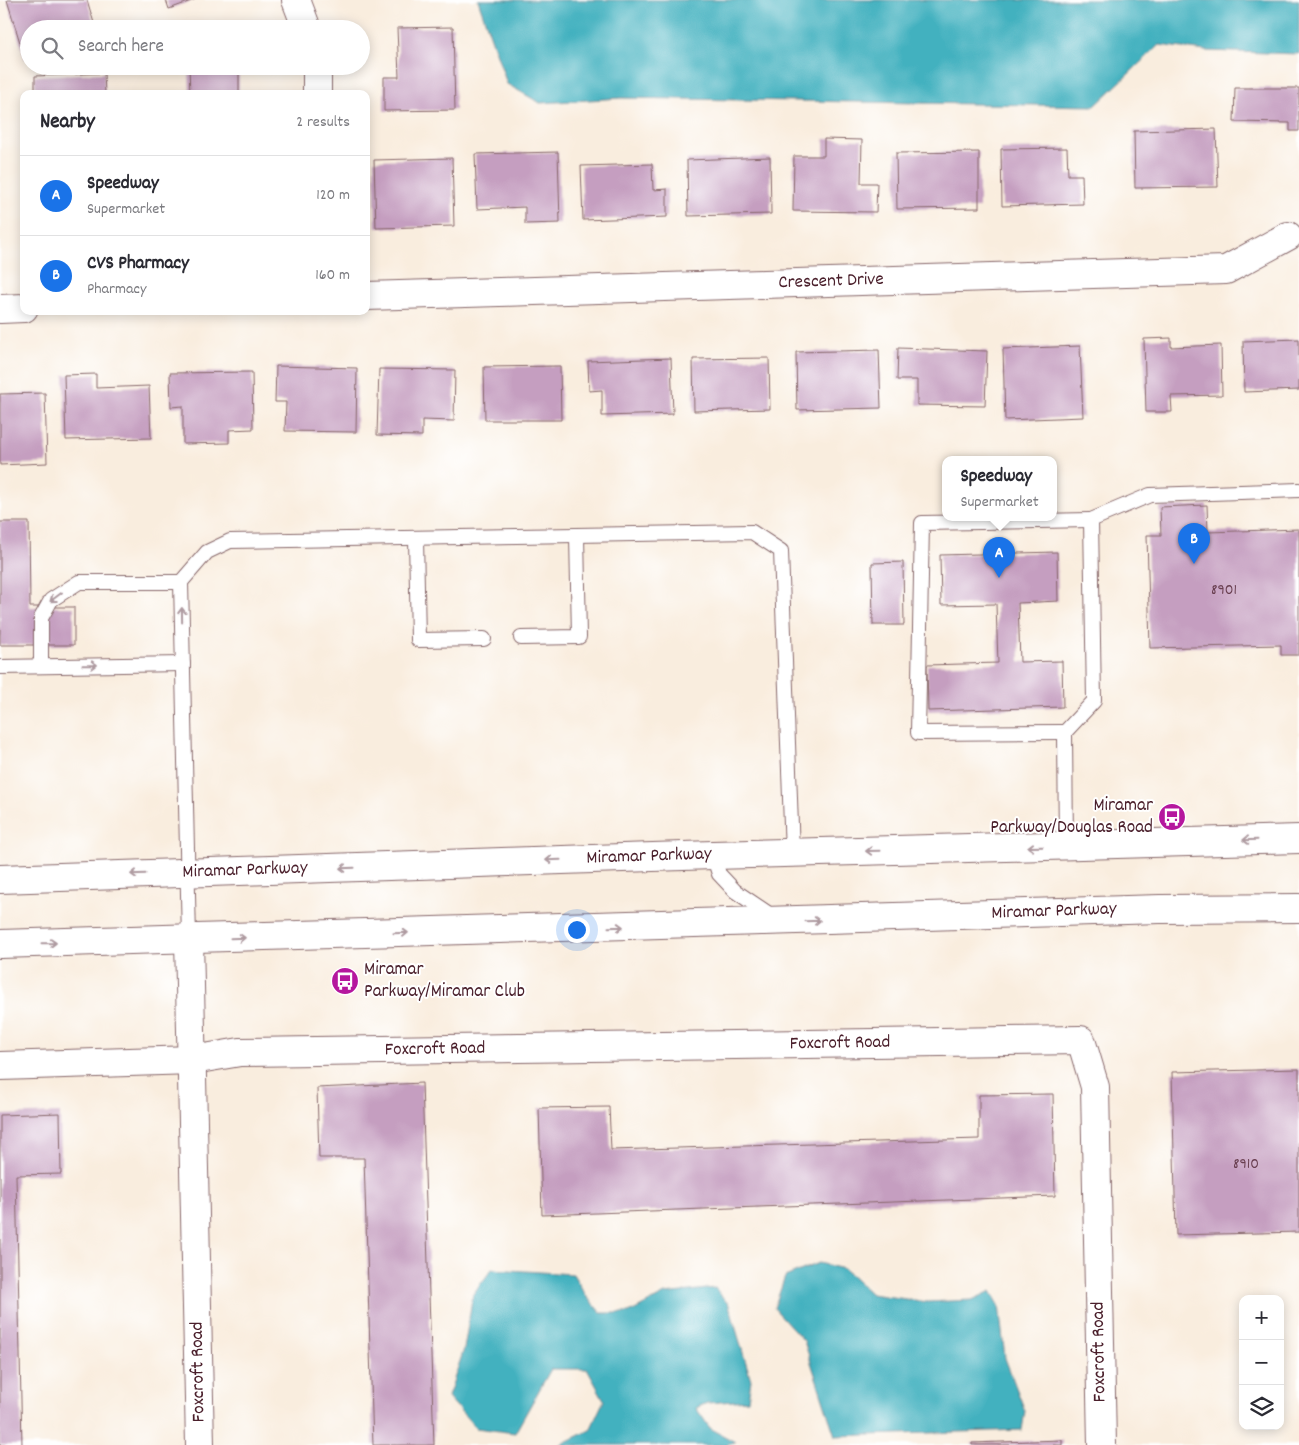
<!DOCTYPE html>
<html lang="en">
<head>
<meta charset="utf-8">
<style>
	:root { --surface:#fff; --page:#f7f7f7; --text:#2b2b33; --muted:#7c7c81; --line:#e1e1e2; --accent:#1a73e8 }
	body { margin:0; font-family:Dekko,sans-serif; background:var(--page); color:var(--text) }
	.controls { position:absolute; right:15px; bottom:15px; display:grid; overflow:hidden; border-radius:10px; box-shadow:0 2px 12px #0003 }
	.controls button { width:45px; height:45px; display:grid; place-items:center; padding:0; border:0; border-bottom:1px solid var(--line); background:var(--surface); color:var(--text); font:25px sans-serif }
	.you { position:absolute; left:576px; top:929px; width:18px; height:18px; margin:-12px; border:4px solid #fff; border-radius:50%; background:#1a73e8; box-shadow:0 0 0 8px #1a73e833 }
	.badge { display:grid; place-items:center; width:32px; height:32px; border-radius:50%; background:var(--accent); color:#fff; font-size:16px; font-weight:700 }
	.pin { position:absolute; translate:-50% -41px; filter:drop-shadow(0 1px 2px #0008) }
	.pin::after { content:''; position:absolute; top:26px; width:18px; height:15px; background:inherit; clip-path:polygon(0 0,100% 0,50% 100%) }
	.popup { position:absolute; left:942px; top:456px; width:115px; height:65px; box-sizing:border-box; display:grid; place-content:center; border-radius:10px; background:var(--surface); filter:drop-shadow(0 1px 4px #0005); font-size:16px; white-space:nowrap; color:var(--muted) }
	.popup b { font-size:19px; color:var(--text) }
	.popup::after { content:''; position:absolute; left:50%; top:100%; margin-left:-10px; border:10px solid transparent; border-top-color:var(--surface) }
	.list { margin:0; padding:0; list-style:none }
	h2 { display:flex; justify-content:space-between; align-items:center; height:65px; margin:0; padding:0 20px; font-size:21px }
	h2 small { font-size:16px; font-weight:400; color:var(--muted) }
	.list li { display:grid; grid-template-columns:32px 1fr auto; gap:15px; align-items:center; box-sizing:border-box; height:80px; padding:0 20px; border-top:1px solid var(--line) }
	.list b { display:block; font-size:19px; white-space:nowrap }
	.list p { margin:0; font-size:16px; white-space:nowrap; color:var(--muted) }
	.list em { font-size:16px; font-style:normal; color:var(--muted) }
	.icon { flex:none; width:28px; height:28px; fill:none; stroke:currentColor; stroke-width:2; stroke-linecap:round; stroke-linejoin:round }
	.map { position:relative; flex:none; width:1299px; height:1445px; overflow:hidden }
	.search { position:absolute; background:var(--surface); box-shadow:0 2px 12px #0003; left:20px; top:20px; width:350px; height:55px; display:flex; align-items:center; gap:12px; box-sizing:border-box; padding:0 18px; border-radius:28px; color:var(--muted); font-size:19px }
	.panel { position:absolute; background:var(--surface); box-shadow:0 2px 12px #0003; left:20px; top:90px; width:350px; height:225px; border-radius:10px }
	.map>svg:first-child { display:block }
</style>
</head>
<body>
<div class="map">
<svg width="1299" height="1445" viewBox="0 0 1299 1445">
	<rect width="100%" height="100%" fill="#fff"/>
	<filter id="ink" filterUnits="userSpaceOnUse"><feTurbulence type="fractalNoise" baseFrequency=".02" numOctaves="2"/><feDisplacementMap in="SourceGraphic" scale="10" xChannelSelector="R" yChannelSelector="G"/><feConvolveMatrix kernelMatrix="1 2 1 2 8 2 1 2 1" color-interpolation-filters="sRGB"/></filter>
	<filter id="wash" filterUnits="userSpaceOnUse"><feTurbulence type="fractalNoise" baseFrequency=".0096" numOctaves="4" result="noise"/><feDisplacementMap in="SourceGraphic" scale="20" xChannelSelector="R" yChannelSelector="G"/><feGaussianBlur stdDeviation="1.12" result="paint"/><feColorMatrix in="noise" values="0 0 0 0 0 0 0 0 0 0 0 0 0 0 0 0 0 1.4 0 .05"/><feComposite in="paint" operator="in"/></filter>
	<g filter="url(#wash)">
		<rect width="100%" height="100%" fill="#f9edde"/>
		<g fill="#43b1bf" stroke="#466875">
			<polygon points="478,0 1299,0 1299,54 1206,51 1159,45 1095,106 621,98 540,103 507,84"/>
			<polygon points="819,1263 844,1269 871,1294 927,1302 972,1300 991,1291 999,1305 1005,1358 1025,1411 1022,1430 835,1436 804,1341 774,1308 785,1277"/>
			<polygon points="492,1269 573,1274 587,1297 601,1313 629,1313 665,1294 715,1288 729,1305 751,1380 748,1400 707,1403 696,1408 710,1428 735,1442 724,1445 559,1445 590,1430 604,1400 587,1369 551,1369 515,1433 476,1428 448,1397 464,1349 473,1294"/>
		</g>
		<g id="blocks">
			<g fill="#c59ec0">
				<polygon points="7,0 87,0 94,23 73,29 29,29 29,58 25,59"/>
				<polygon points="166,0 194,0 169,9"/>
				<polygon points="453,27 455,110 384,111 384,77 399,77 397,28"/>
				<polygon points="189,66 239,66 239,94 190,94"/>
				<polygon points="104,73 105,94 35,94 35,76"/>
				<polygon points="1235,88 1299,88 1299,131 1290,131 1290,123 1234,122"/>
				<polygon points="1216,129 1218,187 1135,188 1134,131"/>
				<polygon points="824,139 862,140 861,183 877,183 876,212 793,211 794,156 824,156"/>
				<polygon points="1067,148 1068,175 1082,175 1083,204 1002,206 1001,149"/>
				<polygon points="558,152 560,223 525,224 525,207 477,209 475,154"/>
				<polygon points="979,152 979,208 897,209 896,153"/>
				<polygon points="770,157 771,214 688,216 687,160"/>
				<polygon points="452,158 454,226 376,228 374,160"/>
				<polygon points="652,164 653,190 667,189 667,217 583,220 581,166"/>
				<polygon points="1171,338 1171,347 1221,345 1222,395 1171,396 1172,412 1146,412 1144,339"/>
				<polygon points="1299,339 1299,390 1244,392 1243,341"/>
				<polygon points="1080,346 1083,417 1005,420 1003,349"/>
				<polygon points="898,348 987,351 985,406 917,405 917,380 897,380"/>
				<polygon points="879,350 881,408 797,410 796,352"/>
				<polygon points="671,358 673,414 602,416 602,390 589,391 588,361"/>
				<polygon points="769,358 770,409 694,411 693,359"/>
				<polygon points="276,366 357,368 356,432 285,431 286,402 275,402"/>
				<polygon points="560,366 561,420 485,420 484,367"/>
				<polygon points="379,369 455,370 454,421 422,420 422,436 377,435"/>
				<polygon points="252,372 253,429 229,430 229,443 183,444 183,406 171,407 170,373"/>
				<polygon points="96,374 96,388 149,386 151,438 66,440 64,375"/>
				<polygon points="45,393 47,463 0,465 0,394"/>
				<polygon points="1207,505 1208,532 1299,529 1299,655 1281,655 1281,645 1150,648 1147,535 1161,535 1160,507"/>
				<polygon points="0,522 29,522 30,607 74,607 74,645 0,645"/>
				<polygon points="1057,552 1058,601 1018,603 1020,662 1062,661 1063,707 928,711 927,665 998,663 996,604 941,605 940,555"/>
				<polygon points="903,562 904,625 873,625 872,563"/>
				<polygon points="1299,1069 1299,1232 1176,1235 1172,1072"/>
				<polygon points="422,1083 434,1445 373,1445 364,1158 319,1158 317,1088"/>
				<polygon points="1053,1094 1055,1196 542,1215 539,1108 609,1107 611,1150 979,1139 979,1095"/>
				<polygon points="60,1113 61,1174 16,1175 22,1445 0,1445 0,1115"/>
				<polygon points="1062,1440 1062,1445 972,1445 972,1443"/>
			</g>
		</g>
	</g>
	<g filter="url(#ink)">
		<use href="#blocks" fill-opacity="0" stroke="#87676a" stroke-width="1"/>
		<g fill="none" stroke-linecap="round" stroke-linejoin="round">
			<g stroke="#87676a" stroke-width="16">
				<g id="service">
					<polyline points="416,538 418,640 484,639"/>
					<polyline points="181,582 207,552 230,541 752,532 781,551 792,853"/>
					<polyline points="521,638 579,637 577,535"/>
					<polyline points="41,666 41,618 51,600 79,582 181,582 189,939"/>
					<polyline points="0,667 183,664"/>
					<polyline points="1065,732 918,733 922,523 1091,520"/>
					<polyline points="1066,846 1065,732 1094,701 1091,520 1150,495 1299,490"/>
					<polyline points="713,855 719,874 735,891 775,918"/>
				</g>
			</g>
			<g stroke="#87676a" stroke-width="30">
				<g id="minor">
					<polyline points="296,0 307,29"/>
					<polyline points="317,66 317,94"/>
					<polyline points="366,296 1226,270 1288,236"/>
					<polyline points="0,309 24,308"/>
					<polyline points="189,939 200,1445"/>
					<polyline points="0,1066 193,1060 240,1052 1081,1040 1095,1087 1102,1445"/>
				</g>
			</g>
			<g stroke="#87676a" stroke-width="30">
				<g id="primary">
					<polyline points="0,879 713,855 1299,839"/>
					<polyline points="0,944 1160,909 1299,908"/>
				</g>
			</g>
			<use href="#service" stroke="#fff" stroke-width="14"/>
			<use href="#minor" stroke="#fff" stroke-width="28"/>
			<use href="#primary" stroke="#fff" stroke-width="28"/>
		</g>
		<defs><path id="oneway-shaft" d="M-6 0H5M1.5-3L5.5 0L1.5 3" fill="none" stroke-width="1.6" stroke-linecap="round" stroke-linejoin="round" transform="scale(1.25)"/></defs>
		<g stroke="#ae9aa0">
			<use href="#oneway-shaft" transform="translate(56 597) rotate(143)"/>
			<use href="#oneway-shaft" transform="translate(182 615) rotate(-91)"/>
			<use href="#oneway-shaft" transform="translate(90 665) rotate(-1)"/>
			<use href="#oneway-shaft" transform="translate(1250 840) rotate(178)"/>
			<use href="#oneway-shaft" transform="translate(1035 847) rotate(179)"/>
			<use href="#oneway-shaft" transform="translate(873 851) rotate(179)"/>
			<use href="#oneway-shaft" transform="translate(553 860) rotate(178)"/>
			<use href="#oneway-shaft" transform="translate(347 868) rotate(178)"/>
			<use href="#oneway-shaft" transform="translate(138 874) rotate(178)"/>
			<use href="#oneway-shaft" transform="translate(813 921) rotate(-2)"/>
			<use href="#oneway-shaft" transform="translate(616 927) rotate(-2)"/>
			<use href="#oneway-shaft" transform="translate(401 933) rotate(-2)"/>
			<use href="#oneway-shaft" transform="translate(238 938) rotate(-2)"/>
			<use href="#oneway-shaft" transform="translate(49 943) rotate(-1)"/>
		</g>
	</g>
	<defs>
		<g id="bus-disc" transform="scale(1.4375)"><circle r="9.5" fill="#b5179e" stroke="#fff"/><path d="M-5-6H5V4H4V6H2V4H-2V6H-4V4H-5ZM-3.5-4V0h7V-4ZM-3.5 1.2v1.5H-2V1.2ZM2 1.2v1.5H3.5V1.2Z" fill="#fff"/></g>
	</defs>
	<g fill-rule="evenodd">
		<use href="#bus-disc" x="1172" y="817"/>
		<use href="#bus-disc" x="345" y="981"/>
	</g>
	<g text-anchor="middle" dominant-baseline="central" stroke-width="4" stroke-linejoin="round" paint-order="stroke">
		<g font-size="16" fill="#693f50">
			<text x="1224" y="590">8901</text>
			<text x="1246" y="1164">8910</text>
		</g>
		<g font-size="19" fill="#4a1f2b" stroke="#fff">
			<text transform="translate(831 282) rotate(-2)">Crescent Drive</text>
			<text transform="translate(649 857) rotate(-2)">Miramar Parkway</text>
			<text transform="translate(245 871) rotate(-2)">Miramar Parkway</text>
			<text transform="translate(1054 912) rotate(-2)">Miramar Parkway</text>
			<text transform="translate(840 1044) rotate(-1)">Foxcroft Road</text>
			<text transform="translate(435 1050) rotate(-1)">Foxcroft Road</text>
			<text transform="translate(1100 1352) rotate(-91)">Foxcroft Road</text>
			<text transform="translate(199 1372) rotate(-91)">Foxcroft Road</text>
		</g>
		<g font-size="19" fill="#4a1f2b" stroke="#fff" text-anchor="end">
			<text x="1153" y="806">Miramar<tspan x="1153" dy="22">Parkway/Douglas Road</tspan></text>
			<text x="364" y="970" text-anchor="start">Miramar<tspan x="364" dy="22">Parkway/Miramar Club</tspan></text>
		</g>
	</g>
</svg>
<div class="controls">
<button>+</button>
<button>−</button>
<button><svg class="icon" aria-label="layers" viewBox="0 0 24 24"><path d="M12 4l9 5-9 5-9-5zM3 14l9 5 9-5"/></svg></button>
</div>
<div class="you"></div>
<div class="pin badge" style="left:999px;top:578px">A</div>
<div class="popup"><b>Speedway</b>Supermarket</div>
<div class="pin badge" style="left:1194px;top:564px">B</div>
<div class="search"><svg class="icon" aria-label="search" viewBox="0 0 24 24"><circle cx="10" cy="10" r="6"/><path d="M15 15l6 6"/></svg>Search here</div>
<section class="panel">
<h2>Nearby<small>2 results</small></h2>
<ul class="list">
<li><span class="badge">A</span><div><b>Speedway</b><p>Supermarket</p></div><em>120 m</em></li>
<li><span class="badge">B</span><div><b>CVS Pharmacy</b><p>Pharmacy</p></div><em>160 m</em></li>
</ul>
</section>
</div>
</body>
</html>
